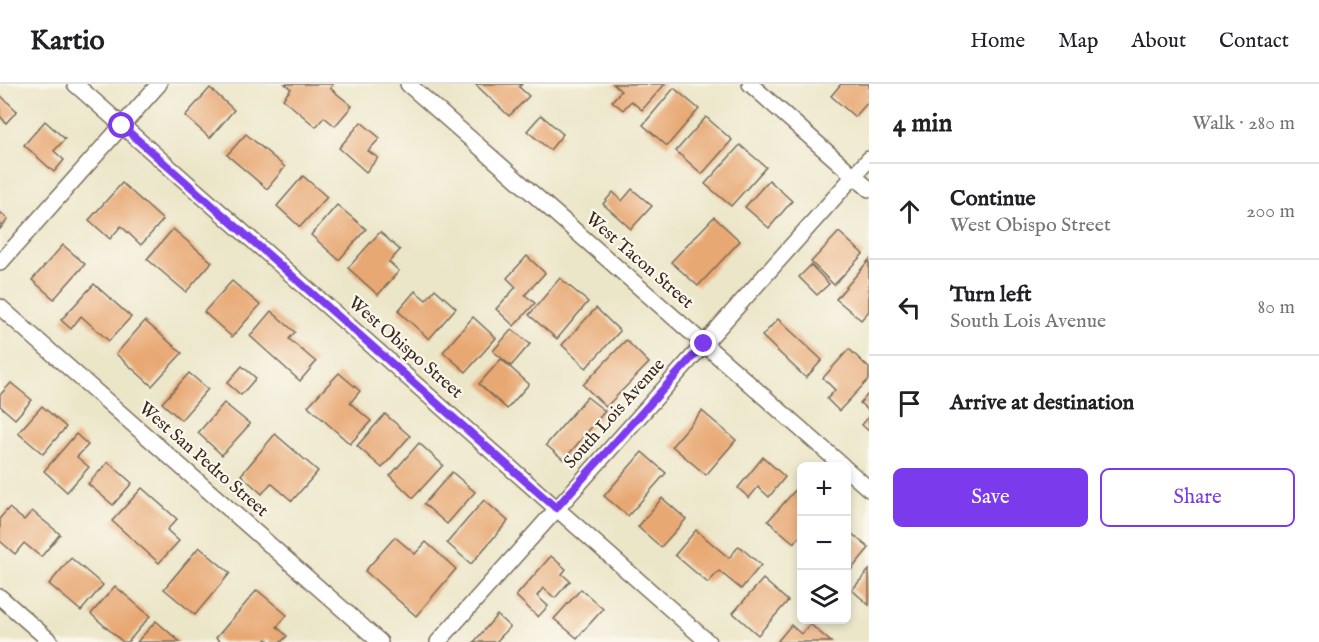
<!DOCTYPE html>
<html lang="en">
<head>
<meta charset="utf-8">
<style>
	:root { --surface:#fff; --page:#f2f2f2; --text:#202124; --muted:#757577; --line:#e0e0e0; --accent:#7c3aed }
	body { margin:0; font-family:"IM FELL English",serif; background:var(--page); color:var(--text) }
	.controls { position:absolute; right:18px; bottom:18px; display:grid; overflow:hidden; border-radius:9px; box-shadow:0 3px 9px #0003 }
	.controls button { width:54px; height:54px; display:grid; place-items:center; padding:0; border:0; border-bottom:2px solid var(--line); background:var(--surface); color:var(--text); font:30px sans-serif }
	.stop { position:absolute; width:18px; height:18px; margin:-14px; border:4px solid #7c3aed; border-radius:50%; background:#fff }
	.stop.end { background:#7c3aed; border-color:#fff; box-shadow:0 2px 6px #0008 }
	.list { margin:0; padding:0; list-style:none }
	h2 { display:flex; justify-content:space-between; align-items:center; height:78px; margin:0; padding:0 24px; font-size:26px }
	h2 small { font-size:20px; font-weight:400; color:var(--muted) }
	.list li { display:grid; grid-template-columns:39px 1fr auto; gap:18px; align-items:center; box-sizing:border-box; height:96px; padding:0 24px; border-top:2px solid var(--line) }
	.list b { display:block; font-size:22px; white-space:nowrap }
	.list p { margin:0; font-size:20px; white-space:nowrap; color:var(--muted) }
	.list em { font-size:20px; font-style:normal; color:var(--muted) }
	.actions { display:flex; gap:12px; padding:18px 24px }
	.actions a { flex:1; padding:14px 0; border:2px solid var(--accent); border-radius:9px; text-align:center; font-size:21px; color:var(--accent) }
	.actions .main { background:var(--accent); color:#fff }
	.icon { flex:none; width:33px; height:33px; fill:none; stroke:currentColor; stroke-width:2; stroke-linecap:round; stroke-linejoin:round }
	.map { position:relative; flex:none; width:869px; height:558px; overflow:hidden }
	header { display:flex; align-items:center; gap:36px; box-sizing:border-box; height:84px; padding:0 30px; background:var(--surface); border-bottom:2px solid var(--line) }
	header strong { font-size:28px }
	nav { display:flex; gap:33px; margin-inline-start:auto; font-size:21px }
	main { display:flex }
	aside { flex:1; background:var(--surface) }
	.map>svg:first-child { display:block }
</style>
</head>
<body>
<header>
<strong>Kartio</strong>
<nav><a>Home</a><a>Map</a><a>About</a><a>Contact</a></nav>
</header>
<main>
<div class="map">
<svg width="869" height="558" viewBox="0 0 869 558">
	<rect width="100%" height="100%" fill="#fbf7ec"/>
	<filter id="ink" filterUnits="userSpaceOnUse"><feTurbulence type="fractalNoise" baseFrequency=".0167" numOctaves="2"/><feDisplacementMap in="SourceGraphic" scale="12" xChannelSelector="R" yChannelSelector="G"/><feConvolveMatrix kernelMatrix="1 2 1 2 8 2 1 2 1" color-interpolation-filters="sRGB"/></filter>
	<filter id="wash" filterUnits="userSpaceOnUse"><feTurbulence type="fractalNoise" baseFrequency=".008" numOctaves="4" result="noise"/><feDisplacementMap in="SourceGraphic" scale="24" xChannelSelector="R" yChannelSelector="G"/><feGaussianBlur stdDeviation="1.35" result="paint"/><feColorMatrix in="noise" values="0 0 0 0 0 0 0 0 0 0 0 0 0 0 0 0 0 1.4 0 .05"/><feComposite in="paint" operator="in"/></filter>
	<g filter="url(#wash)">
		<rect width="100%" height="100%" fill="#ece6c9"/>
		<g id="blocks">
			<g fill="#e8a873">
				<polygon points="285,0 333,0 330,4 352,22 335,42 324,33 316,43 283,15 291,5"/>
				<polygon points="475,0 522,0 519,3 529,12 509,32"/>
				<polygon points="613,0 665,0 642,26 631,17 623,26 612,17 621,7"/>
				<polygon points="841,0 869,0 869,17 855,33 831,12"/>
				<polygon points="210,4 234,26 210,54 185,32"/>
				<polygon points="674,4 699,25 667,62 643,41"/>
				<polygon points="0,11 17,27 6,39 0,32"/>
				<polygon points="541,31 563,50 550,66 527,47"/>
				<polygon points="706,33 732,56 702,90 676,67"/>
				<polygon points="45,37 65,55 54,67 64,76 54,88 24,61"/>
				<polygon points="361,38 380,54 368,67 378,74 366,88 339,64"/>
				<polygon points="246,50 285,83 267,105 227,71"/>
				<polygon points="740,61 766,83 731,122 705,100"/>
				<polygon points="303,92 327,113 300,143 277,122"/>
				<polygon points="769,96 792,117 769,144 745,123"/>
				<polygon points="122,99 163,136 141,161 121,142 110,155 89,136"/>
				<polygon points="632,105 652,122 631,145 603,120 613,108 622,117"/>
				<polygon points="337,121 366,145 339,176 311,151"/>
				<polygon points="0,128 8,135 0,145"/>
				<polygon points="714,133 740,157 698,202 671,178"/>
				<polygon points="173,145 212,178 186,208 147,175"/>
				<polygon points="380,148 400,166 389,178 399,187 378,211 348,184"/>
				<polygon points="839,148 863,170 834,201 811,178"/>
				<polygon points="63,161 85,180 54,215 32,196"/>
				<polygon points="527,172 545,189 525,211 535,219 514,242 496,225 516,203 507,194"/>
				<polygon points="869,176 869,227 861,236 836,215"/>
				<polygon points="811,181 829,200 817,211 799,193"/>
				<polygon points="560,194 588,218 557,255 529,231"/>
				<polygon points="232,197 260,221 232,253 204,228"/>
				<polygon points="94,200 131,233 109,257 81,232 71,245 61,236"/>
				<polygon points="435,205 456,224 429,255 398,227 415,207 426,216"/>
				<polygon points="596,224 620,247 586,284 562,261"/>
				<polygon points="271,227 295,248 289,255 316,278 300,297 250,252"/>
				<polygon points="473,233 496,254 466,288 443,268"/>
				<polygon points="778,235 822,276 806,294 762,252"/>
				<polygon points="145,237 182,269 152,302 116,270"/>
				<polygon points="512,245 530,260 511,282 493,267"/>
				<polygon points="626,256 649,279 606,323 583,301"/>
				<polygon points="849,265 869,284 869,295 839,327 827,315 835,306 823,294"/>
				<polygon points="501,275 529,300 507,325 479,300"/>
				<polygon points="242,282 256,294 241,311 227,299"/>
				<polygon points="189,289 208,305 181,336 162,319"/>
				<polygon points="339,289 360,307 350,319 371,337 350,360 308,322"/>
				<polygon points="11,299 32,316 15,335 0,322 0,311"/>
				<polygon points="869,309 869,327 860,319"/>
				<polygon points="587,313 605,327 564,376 546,361"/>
				<polygon points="224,319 250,340 222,371 198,349"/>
				<polygon points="42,322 66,343 43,370 18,349"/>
				<polygon points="702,327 736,356 706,391 672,362"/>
				<polygon points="385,330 410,352 382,384 357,362"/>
				<polygon points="869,332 869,347 862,341"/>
				<polygon points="76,350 88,361 77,373 89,383 67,408 44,387"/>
				<polygon points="275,350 318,387 292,417 271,399 262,410 241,391"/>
				<polygon points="419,359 443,381 413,414 390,392"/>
				<polygon points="642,368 666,389 628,432 604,412"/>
				<polygon points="763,373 785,393 769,413 758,403 749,414 738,404"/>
				<polygon points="108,378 132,399 113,421 88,400"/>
				<polygon points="452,388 475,408 447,440 424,420"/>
				<polygon points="798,403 802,406 802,450 794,459 768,437"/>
				<polygon points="142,404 177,435 167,446 179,457 159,479 112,437"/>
				<polygon points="662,414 686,435 661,463 638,443"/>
				<polygon points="484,416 508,437 471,480 447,459"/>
				<polygon points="9,424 24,436 32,427 60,450 41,473 24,459 15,470 0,457 0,434"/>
				<polygon points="846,445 869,464 846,492"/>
				<polygon points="696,446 729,474 739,462 761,481 741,505 719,487 708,499 675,471"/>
				<polygon points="395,453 415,470 426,458 456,485 416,532 365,487"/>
				<polygon points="199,463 230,489 195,531 164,505"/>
				<polygon points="551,472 566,485 562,490 570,497 555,514 543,504 537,512 548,522 538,533 516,512"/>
				<polygon points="71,474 103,501 81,527 49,500"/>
				<polygon points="869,486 869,521 852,506"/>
				<polygon points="763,495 788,517 758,551 733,529"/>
				<polygon points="115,502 150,532 128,558 123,558 91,530"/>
				<polygon points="581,505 603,525 577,554 554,535"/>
				<polygon points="257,506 287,531 277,543 287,552 281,558 270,558 267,555 264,558 221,558 216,554"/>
				<polygon points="497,531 510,543 496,558 474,558"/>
				<polygon points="156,537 180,558 137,558"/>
				<polygon points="810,540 831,558 777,558 791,541 801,550"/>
			</g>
		</g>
	</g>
	<g filter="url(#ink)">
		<use href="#blocks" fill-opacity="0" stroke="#796c5a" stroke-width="1.5"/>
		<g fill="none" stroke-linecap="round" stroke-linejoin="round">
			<g stroke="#796c5a" stroke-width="18">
				<g id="street">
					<polyline points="75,0 708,558"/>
					<polyline points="408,0 843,382"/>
					<polyline points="750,0 869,105"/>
					<polyline points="0,179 159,0"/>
					<polyline points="0,223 380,558"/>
					<polyline points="846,385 869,405"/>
					<polyline points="0,513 51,558"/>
					<polyline points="438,558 869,75"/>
				</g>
			</g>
			<use href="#street" stroke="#fff" stroke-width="15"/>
		</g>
	</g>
	<g fill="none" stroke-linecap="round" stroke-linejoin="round" filter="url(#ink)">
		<polyline stroke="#7c3aed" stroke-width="8" points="122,42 556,424 704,260"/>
	</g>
	<g text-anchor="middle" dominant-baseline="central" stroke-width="4.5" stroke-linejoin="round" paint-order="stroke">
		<g font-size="18" fill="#3b2a1e" stroke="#fbf7ec">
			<text transform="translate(639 177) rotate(41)">West Tacon Street</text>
			<text transform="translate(405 264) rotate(41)">West Obispo Street</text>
			<text transform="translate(615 330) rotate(-48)">South Lois Avenue</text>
			<text transform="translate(203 376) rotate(41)">West San Pedro Street</text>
		</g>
	</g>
</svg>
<div class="controls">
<button>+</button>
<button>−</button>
<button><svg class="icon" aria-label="layers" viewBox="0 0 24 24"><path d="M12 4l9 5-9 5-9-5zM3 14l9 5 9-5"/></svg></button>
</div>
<div class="stop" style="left:122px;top:42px"></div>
<div class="stop end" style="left:704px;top:260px"></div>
</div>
<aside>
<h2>4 min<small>Walk · 280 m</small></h2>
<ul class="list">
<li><svg class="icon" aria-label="ahead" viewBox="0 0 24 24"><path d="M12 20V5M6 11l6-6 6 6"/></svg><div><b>Continue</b><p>West Obispo Street</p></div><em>200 m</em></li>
<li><svg class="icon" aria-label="left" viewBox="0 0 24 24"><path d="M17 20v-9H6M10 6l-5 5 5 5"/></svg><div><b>Turn left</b><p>South Lois Avenue</p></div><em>80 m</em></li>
<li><svg class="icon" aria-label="arrive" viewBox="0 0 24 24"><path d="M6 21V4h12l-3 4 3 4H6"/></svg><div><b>Arrive at destination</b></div></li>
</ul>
<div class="actions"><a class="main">Save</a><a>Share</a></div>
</aside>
</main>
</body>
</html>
